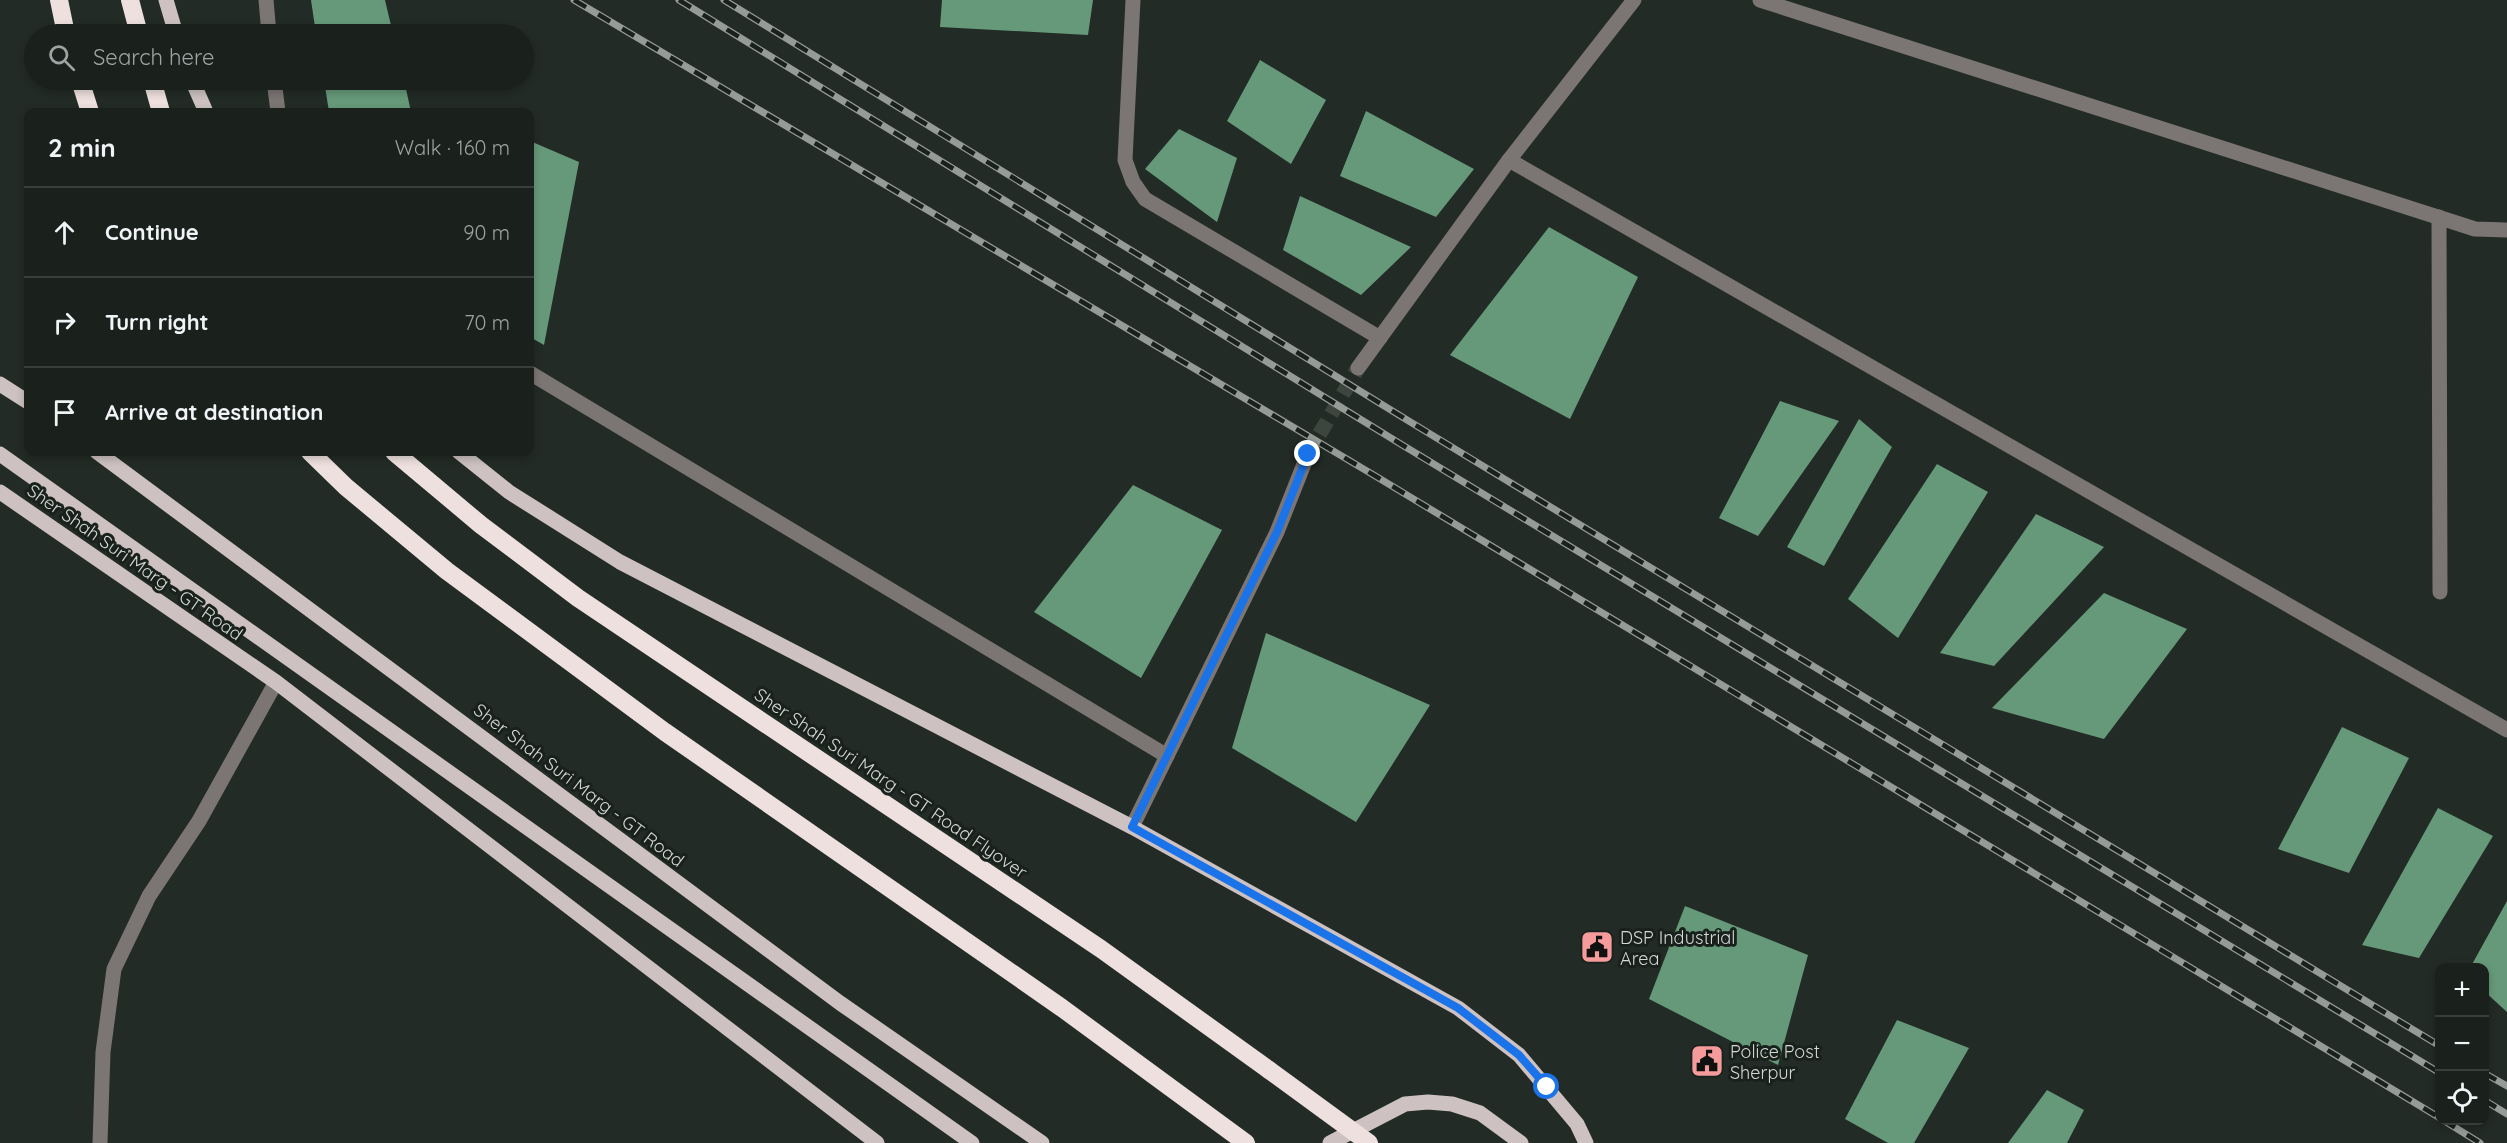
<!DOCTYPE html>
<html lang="en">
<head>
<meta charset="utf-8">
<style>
	:root { --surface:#1a201c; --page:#232825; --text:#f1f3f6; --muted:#9fa3a3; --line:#383e3b }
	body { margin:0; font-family:Quicksand,sans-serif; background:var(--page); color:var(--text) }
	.controls { position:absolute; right:18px; bottom:18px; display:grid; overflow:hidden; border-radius:12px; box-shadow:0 3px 9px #0003 }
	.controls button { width:54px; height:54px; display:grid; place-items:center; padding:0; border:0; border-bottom:2px solid var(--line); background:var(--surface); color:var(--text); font:30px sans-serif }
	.stop { position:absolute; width:18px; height:18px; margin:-14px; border:4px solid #1a73e8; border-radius:50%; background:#fff }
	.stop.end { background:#1a73e8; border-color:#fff; box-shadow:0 2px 6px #0008 }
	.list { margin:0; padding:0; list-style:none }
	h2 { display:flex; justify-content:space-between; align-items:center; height:78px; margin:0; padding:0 24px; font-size:26px }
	h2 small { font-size:20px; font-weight:400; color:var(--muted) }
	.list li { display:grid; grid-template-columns:39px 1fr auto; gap:18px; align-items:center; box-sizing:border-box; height:90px; padding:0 24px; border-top:2px solid var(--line) }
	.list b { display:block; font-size:22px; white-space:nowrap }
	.list em { font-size:20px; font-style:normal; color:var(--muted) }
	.icon { flex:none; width:33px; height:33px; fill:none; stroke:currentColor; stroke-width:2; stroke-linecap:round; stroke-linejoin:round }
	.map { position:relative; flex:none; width:2507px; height:1143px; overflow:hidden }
	.search { position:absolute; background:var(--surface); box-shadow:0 3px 9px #0003; left:24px; top:24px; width:510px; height:66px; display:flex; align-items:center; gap:15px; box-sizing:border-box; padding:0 21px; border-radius:33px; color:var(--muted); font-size:22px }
	.panel { position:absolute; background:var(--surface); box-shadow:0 3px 9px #0003; left:24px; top:108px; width:510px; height:348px; border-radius:12px }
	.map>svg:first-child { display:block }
</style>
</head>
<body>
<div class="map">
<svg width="2507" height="1143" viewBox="0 0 2507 1143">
	<rect width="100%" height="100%" fill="#222b25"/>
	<g fill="#669979">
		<polygon points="311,0 385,0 393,34 316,34"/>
		<polygon points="942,0 1093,0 1088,35 940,27"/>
		<polygon points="1260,60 1326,100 1291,164 1227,121"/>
		<polygon points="324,80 404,80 411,112 329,112"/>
		<polygon points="1366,111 1474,169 1436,217 1340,176"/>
		<polygon points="1179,129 1237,158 1217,222 1145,169"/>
		<polygon points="530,141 579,162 544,345 530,337"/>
		<polygon points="1300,196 1411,247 1361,295 1283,250"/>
		<polygon points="1549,227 1638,277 1570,419 1450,355"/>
		<polygon points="1780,401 1839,421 1758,536 1719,518"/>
		<polygon points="1859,419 1892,447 1824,566 1787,547"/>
		<polygon points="1937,464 1988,492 1898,638 1848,599"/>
		<polygon points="1133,485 1222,530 1141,678 1034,612"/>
		<polygon points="2036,514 2104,547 1994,666 1940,653"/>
		<polygon points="2104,593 2187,629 2104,739 1992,708"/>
		<polygon points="1266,633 1430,705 1356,822 1232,748"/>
		<polygon points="2342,727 2409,758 2349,873 2278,849"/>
		<polygon points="2438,808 2493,836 2419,958 2362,945"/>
		<polygon points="2507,901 2507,1012 2484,991 2484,968 2470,968"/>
		<polygon points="1685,906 1808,955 1778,1065 1649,999"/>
		<polygon points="1897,1020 1969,1048 1914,1143 1888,1143 1845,1119"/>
		<polygon points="2047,1090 2084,1110 2067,1143 2008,1143"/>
	</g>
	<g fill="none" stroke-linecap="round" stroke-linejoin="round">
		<polyline stroke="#3d453f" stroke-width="15" stroke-dasharray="15 8" stroke-linecap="butt" points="1308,454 1358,368"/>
		<g stroke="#7b7574" stroke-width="15">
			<polyline points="266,0 269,34"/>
			<polyline points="1133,0 1125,160 1133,182 1145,199 1380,338"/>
			<polyline points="1760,0 2475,229 2507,230"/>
			<polyline points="274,80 278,112"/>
			<polyline points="1509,160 2507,730"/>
			<polyline points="2439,217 2440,592"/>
			<polyline points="1358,368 1509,160 1634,0"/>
			<polyline points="530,373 1167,756"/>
			<polyline points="1132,827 1277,532 1308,454"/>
			<polyline points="100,1143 103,1052 114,969 149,896 199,821 276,682"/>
		</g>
		<g stroke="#cdc1c1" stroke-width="15">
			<polyline points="166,0 176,34"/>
			<polyline points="192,80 206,112"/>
			<polyline points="0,384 28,402"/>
			<polyline points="97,452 840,1003 1042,1143"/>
			<polyline points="459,452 509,492 620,562 1132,827 1458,1008 1519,1055 1577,1124 1586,1143"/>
			<polyline points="0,454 972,1143"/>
			<polyline points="0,492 276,682 877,1143"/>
			<polyline points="1330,1143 1405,1104 1428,1102 1452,1104 1480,1113 1521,1143"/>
		</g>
		<g stroke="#eee0df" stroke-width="18">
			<polyline points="59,0 66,34"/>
			<polyline points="130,0 139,34"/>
			<polyline points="80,80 90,112"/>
			<polyline points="152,80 161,112"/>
			<polyline points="310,452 346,487 447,571 665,732 1062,1008 1246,1143"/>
			<polyline points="394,452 481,525 578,598 1101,949 1269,1070"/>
		</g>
		<g stroke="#959c98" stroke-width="7">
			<g id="rail">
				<polyline points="574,0 1377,477 2440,1118"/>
				<polyline points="679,0 1399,443 2440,1073"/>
				<polyline points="724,0 1412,423 2440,1046"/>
				<polyline points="2484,1073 2507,1086"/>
				<polyline points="2484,1100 2507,1114"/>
				<polyline points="2443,1120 2480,1143"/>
			</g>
		</g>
		<use href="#rail" stroke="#19211c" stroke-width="4.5" stroke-dasharray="14" stroke-linecap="butt"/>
		<polyline stroke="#eee0df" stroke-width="18" points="1269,1070 1369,1143"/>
	</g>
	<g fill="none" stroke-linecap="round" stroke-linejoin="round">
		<polyline stroke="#1a73e8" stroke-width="8" points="1308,454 1277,532 1132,827 1458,1008 1519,1055 1547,1087"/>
	</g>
	<defs>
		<g id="civic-square" transform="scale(1.725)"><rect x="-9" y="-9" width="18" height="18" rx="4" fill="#f59b9c" stroke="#19211c"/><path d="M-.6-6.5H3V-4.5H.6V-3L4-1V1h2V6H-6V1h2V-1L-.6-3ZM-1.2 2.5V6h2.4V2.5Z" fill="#111"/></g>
	</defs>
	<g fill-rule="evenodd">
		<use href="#civic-square" x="1597" y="947"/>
		<use href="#civic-square" x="1707" y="1061"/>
	</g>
	<g text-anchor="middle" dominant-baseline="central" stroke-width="6" stroke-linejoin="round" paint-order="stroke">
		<g font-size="18" fill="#d3d9d5" stroke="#19211c">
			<text transform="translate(135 562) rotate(35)">Sher Shah Suri Marg - GT Road</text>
			<text transform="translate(891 783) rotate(34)">Sher Shah Suri Marg - GT Road Flyover</text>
			<text transform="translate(579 785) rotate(37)">Sher Shah Suri Marg - GT Road</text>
		</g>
		<g font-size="18" fill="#d3d9d5" stroke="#19211c" text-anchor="start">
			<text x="1620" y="937">DSP Industrial<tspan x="1620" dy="21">Area</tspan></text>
			<text x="1730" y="1051">Police Post<tspan x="1730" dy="21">Sherpur</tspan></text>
		</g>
	</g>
</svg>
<div class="controls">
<button>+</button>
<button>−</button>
<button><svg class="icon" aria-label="locate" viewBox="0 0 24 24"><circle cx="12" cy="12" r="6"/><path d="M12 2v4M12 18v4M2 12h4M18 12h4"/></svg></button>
</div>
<div class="stop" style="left:1547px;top:1087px"></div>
<div class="stop end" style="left:1308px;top:454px"></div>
<div class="search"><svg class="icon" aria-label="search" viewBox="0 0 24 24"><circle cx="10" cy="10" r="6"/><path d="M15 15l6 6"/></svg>Search here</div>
<section class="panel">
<h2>2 min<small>Walk · 160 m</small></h2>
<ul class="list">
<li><svg class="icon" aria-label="ahead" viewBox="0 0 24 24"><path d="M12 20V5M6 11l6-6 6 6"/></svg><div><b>Continue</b></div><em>90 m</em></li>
<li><svg class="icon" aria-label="right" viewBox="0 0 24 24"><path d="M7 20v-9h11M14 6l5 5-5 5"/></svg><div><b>Turn right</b></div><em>70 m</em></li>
<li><svg class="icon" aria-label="arrive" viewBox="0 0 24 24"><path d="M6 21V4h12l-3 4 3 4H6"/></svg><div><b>Arrive at destination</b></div></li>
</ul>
</section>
</div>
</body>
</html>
